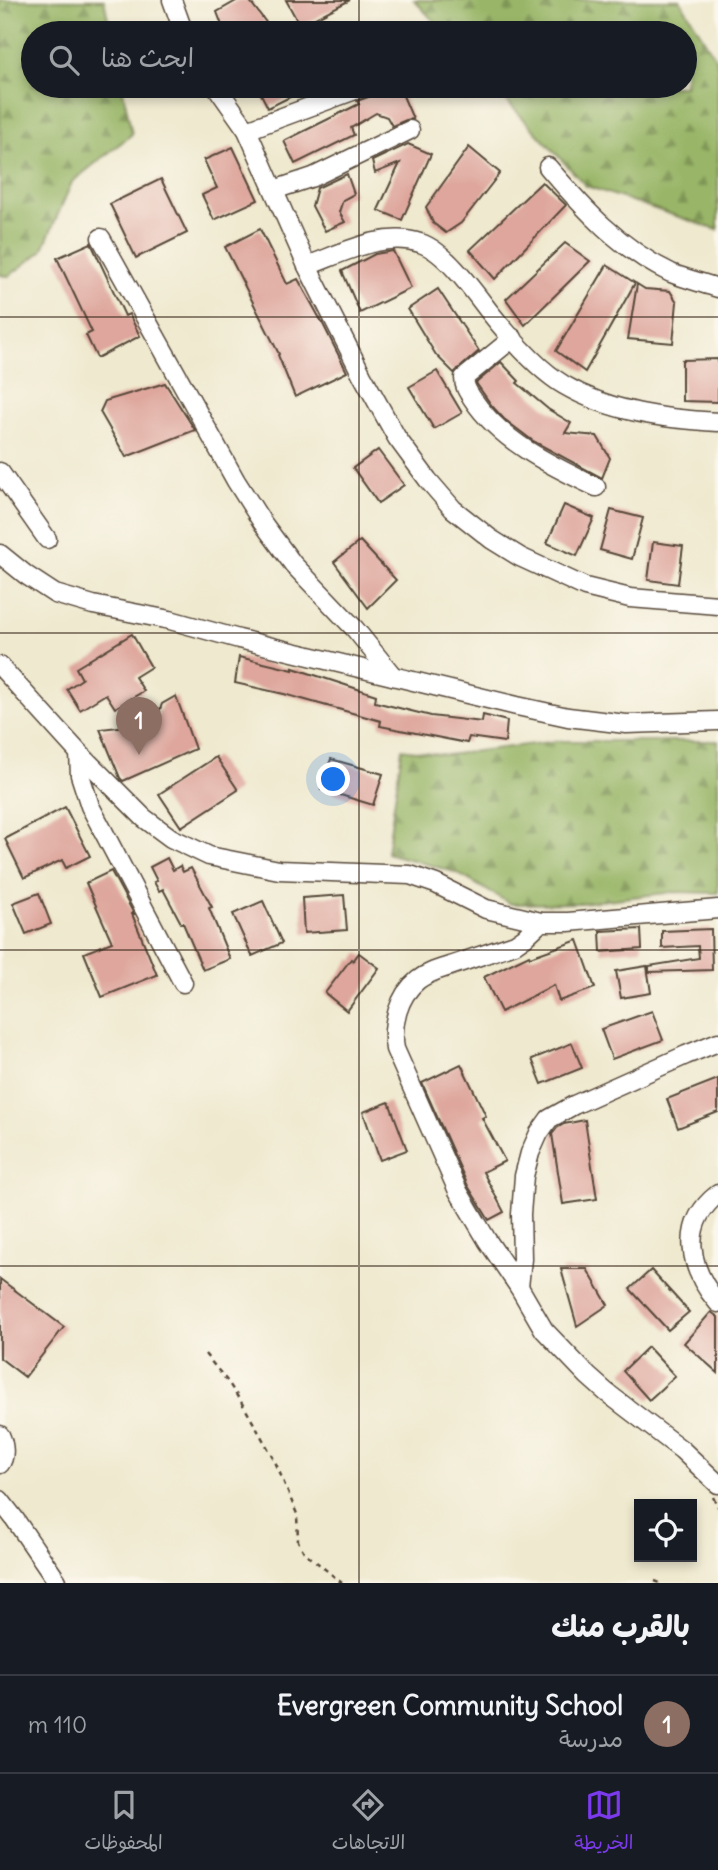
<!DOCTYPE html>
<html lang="ar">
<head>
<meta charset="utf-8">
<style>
	:root { --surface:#171b24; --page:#20242c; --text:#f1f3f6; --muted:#9ea1a6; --line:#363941; --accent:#7c3aed }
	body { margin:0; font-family:Delius,"Playpen Sans Arabic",sans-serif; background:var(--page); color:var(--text); direction:rtl }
	.controls { position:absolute; right:21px; bottom:21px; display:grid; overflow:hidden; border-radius:0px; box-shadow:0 4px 10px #0003 }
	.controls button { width:63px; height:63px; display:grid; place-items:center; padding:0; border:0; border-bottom:2px solid var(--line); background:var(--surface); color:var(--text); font:35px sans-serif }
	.you { position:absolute; left:334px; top:780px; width:24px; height:24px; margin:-18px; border:5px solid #fff; border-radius:50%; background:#1a73e8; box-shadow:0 0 0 10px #1a73e833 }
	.badge { display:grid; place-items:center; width:46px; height:46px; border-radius:50%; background:var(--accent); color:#fff; font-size:23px; font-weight:700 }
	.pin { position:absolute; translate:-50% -58px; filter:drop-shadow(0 2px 4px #0008) }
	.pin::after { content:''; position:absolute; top:37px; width:24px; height:21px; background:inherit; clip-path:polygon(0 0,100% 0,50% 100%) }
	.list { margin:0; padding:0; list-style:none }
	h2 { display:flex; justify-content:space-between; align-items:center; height:91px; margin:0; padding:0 28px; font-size:30px }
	h2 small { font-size:23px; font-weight:400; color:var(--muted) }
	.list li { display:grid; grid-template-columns:46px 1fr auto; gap:21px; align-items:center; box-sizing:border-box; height:98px; padding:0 28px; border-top:2px solid var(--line) }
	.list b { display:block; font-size:26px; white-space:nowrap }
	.list p { margin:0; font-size:23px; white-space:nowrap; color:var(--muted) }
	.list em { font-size:23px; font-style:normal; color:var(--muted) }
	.icon { flex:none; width:38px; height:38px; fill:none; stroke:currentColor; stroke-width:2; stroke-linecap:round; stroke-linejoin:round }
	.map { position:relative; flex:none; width:718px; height:1583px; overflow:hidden; direction:ltr }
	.search { position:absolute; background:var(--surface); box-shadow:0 4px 10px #0003; left:21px; right:21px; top:21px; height:77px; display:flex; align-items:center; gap:18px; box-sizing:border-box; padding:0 24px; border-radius:38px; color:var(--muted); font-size:26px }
	.sheet { height:189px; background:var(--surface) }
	nav { display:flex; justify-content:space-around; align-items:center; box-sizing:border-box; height:98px; border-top:2px solid var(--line); background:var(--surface); font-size:19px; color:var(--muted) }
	nav a { display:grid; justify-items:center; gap:4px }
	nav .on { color:var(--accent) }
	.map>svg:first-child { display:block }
</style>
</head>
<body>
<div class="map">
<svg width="718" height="1583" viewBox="0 0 718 1583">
	<defs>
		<pattern id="forest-firs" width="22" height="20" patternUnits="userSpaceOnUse" patternTransform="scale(1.75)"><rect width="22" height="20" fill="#99b668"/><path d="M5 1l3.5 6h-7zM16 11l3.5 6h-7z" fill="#7e9455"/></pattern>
	</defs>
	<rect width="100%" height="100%" fill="#fbf7ec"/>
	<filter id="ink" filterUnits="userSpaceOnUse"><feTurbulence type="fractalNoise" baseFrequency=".0143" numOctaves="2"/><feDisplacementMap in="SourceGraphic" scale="14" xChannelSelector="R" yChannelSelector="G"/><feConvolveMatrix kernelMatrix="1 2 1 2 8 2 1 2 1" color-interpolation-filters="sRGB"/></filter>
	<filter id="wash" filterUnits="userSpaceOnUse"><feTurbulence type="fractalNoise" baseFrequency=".00686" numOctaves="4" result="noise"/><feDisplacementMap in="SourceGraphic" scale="28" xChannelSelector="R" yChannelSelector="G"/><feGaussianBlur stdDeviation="1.57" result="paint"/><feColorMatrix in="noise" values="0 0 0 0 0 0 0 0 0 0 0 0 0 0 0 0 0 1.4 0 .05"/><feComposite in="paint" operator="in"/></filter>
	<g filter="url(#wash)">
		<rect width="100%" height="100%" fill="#efe9cf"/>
		<g fill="url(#forest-firs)" stroke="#6a7043" stroke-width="2">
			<polygon points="0,0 104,0 111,33 33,33 33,86 122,86 132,134 72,182 42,251 9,276 0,275 0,53 3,45 0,27"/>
			<polygon points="414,0 680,0 718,62 718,230 586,186 493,86 685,86 685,33 445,33"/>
			<polygon points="557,741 718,741 718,893 674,892 582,903 511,904 455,872 387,853 402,749 447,755"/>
		</g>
		<g id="blocks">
			<g fill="#dea69c">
				<polygon points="238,0 249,0 274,33 225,33 217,12"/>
				<polygon points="286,0 350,0 300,26"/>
				<polygon points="257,86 312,86 268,108"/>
				<polygon points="383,86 401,91 413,119 406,120 392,126 387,117 376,113 351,128 354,135 295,164 284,141 359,104 357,101 371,96 375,93 377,88"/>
				<polygon points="408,144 431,154 402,220 378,210 400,163 375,173 372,161"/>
				<polygon points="233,147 258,200 214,220 202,195 217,188 204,160"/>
				<polygon points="469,147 500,173 461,223 446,233 433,223 426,207"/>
				<polygon points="347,174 354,194 343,200 339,212 345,222 325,231 312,206 317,188"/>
				<polygon points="161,179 187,233 136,258 110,204"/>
				<polygon points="542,182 566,205 495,279 470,250"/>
				<polygon points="260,229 287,284 298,279 324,326 347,372 295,397 278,355 279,354 225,247"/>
				<polygon points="91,243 125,316 129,314 140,336 97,358 86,335 92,332 57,258"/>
				<polygon points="565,243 590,261 525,325 506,299"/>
				<polygon points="393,251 411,288 360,313 342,271 375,254"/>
				<polygon points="607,265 635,283 585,372 556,351"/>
				<polygon points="637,284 645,289 670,291 677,302 673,343 628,339"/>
				<polygon points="438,289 479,351 454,373 436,355 408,309"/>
				<polygon points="718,359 718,402 682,401 682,360"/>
				<polygon points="501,362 519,381 517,383 548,409 571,423 565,433 597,436 610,458 602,478 533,441 504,419 492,406 476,383"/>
				<polygon points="437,371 462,413 434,429 409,387"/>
				<polygon points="165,383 195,430 126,457 100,412 105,401"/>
				<polygon points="378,450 404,485 378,503 353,468"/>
				<polygon points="564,505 594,518 577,556 547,543"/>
				<polygon points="611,510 643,518 632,559 600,550"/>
				<polygon points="360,541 396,580 368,608 334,562"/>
				<polygon points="653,542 683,546 678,584 648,580"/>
				<polygon points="132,634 151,667 135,677 144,691 115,708 106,694 80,710 67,689 82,679 76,668"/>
				<polygon points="239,657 293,670 293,668 376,695 375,702 431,716 482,722 483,715 507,721 505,742 469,737 467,743 380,726 381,721 284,694 235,683"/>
				<polygon points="176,696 195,749 123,781 120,778 100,729 137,725 156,720 162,704"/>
				<polygon points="216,757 238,790 181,827 159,794"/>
				<polygon points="331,759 383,774 373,805 321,789"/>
				<polygon points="65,807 90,856 66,868 62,860 24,878 5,839"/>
				<polygon points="167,858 173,870 180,866 183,872 191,868 212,907 209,908 230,959 203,970 183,923 181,923 163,889 159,891 154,882 157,881 150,867"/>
				<polygon points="111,871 134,914 132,914 157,975 102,997 84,953 112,942 86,883"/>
				<polygon points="39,893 51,924 26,934 13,903"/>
				<polygon points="344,895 347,930 304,933 302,898"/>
				<polygon points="263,901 282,943 252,956 233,914"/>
				<polygon points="641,929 642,949 601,952 600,931"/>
				<polygon points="711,929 712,970 649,972 649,966 699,958 698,946 662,948 662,931"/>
				<polygon points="578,940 595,988 559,1001 554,985 501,1012 484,977 529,955 530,957"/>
				<polygon points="359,953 379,968 347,1011 325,993 351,959 353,961"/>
				<polygon points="647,966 651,993 621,998 616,971"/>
				<polygon points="652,1011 663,1040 612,1059 601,1029"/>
				<polygon points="572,1043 582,1068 542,1084 532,1059"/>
				<polygon points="461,1064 486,1116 482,1118 505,1161 483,1172 504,1212 489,1220 468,1186 422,1083"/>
				<polygon points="718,1079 718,1112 678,1128 667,1099"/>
				<polygon points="389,1102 407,1150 380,1160 363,1112"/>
				<polygon points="585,1120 597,1199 563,1204 552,1134 557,1128 564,1124"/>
				<polygon points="561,1269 587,1269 608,1305 577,1326"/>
				<polygon points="651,1270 689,1312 668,1330 630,1289"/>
				<polygon points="0,1279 64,1327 25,1377 0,1358"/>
				<polygon points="711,1312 718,1317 718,1373 684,1343"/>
				<polygon points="648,1347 675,1376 649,1400 623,1371"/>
			</g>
		</g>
	</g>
	<g filter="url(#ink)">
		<use href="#blocks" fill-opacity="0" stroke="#564739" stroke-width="2"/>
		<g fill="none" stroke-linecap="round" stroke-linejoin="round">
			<g stroke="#564739" stroke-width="21">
				<g id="minor">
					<polyline points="172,0 184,33"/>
					<polyline points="216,86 247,130 307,266 362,375 397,438 428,480 453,509 491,539 520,557 585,587 630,598 718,605"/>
					<polyline points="247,130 366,86"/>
					<path d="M548,167C584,209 620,249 671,273C686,279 703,283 718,288"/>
					<polyline points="274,190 313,177 410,130"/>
					<polyline points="101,238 236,481 262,522 293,564 355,629 393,676"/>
					<path d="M307,266C343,253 383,231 420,243C444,250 473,290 488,310C507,334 537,369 564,385C610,412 665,419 718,422"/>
					<path d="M513,338L464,378C464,386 467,391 472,398C500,441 550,465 596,487"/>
					<polyline points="0,472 47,539"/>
					<polyline points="0,554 26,575 55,594 93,605 170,620 239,639 517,706 568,717 626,724 718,721"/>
					<polyline points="0,666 79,753 144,818 171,838 209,856 279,870 410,875 436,884 486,909 541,922 568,922 718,909"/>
					<polyline points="79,753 80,775 90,806 183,983"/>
					<path d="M541,922L525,937L515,944C494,951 474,958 453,965C441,969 428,972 418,980C398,996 391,1025 395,1049L458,1191L487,1240L519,1287L544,1330L588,1376L606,1392L682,1450L718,1484"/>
					<path d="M718,1194C679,1224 689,1269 718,1303"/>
					<polyline points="519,1287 522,1259 521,1214 524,1176 530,1153 539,1133 549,1119 574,1105 686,1055 718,1042"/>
					<path d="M0,1435C4,1444 6,1456 0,1464"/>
					<polyline points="0,1500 14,1518 57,1581"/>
				</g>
			</g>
			<g stroke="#564739" stroke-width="2.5" stroke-dasharray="5 5" stroke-linecap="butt">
				<polyline points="205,1354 228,1382 245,1408 274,1459 297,1514 298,1541 304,1552 342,1583"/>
				<polyline points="713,1497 718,1507"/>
				<polyline points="655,1581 660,1583"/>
			</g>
			<use href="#minor" stroke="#fff" stroke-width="18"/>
		</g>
	</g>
	<path fill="none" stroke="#3b2a1e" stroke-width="2" stroke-opacity="0.55" d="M359,0V33M359,86V1583M0,317H718M0,633H718M0,950H718M0,1266H718"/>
</svg>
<div class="controls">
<button><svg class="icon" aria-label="locate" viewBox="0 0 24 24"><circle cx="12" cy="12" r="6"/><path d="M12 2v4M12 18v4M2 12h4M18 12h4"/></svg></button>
</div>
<div class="you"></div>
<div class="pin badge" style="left:139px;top:755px;background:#8d6e63">1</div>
<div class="search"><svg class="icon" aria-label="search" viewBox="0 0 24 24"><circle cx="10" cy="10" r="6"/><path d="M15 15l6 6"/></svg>ابحث هنا</div>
</div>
<section class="sheet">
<h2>بالقرب منك<small></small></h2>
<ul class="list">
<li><span class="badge" style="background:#8d6e63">1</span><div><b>Evergreen Community School</b><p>مدرسة</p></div><em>110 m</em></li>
</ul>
</section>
<nav>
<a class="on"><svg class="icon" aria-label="map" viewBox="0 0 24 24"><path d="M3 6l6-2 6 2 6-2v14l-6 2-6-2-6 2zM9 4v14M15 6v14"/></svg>الخريطة</a>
<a><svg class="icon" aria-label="directions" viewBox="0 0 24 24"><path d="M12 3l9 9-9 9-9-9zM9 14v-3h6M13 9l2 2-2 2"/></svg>الاتجاهات</a>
<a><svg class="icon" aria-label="saved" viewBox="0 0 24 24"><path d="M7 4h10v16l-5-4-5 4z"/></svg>المحفوظات</a>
</nav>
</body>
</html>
